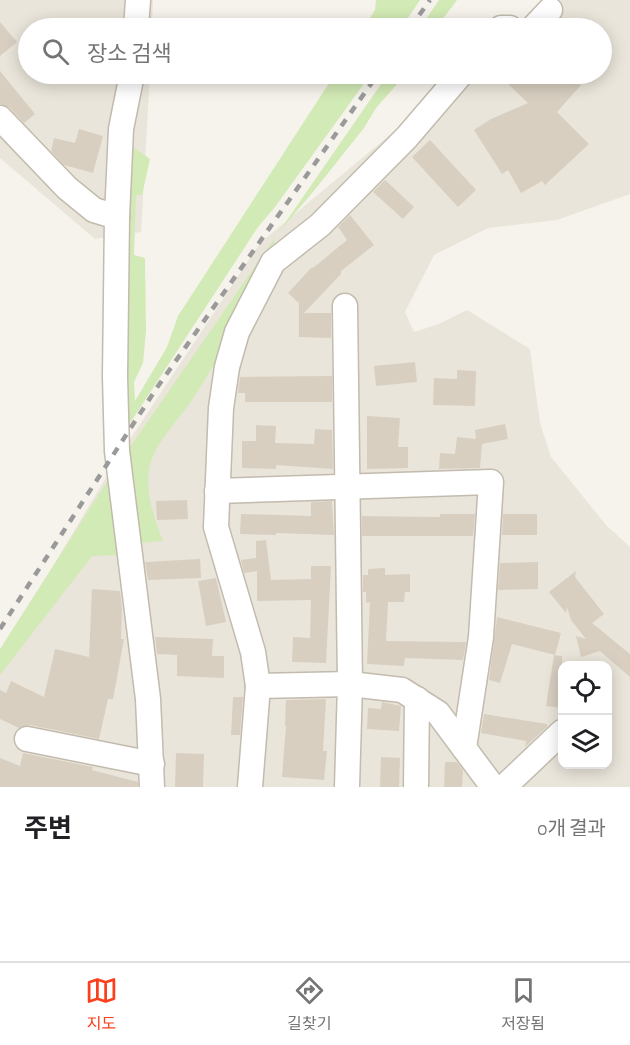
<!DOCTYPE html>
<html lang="ko">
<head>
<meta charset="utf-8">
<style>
	:root { --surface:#fff; --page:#f2f2f2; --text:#202124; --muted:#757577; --line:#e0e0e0; --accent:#fc3f1d }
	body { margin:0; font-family:"Alegreya Sans","Noto Sans KR",sans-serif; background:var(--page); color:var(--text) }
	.controls { position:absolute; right:18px; bottom:18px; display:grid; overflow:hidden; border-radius:12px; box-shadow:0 3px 15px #0003 }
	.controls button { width:54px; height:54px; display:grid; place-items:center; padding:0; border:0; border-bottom:2px solid var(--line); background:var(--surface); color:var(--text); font:30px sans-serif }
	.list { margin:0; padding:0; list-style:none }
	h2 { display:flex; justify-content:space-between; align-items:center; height:78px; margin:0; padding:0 24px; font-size:26px }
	h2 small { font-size:20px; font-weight:400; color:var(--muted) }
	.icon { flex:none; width:33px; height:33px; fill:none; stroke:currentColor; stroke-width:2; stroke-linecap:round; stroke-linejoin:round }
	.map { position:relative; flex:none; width:630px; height:787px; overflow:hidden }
	.search { position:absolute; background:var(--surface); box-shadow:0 3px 15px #0003; left:18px; right:18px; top:18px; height:66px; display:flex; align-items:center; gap:15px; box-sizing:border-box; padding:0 21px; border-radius:33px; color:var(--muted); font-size:22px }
	.sheet { height:174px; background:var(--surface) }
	nav { display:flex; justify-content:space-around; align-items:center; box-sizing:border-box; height:84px; border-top:2px solid var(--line); background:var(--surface); font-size:16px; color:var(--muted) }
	nav a { display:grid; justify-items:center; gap:3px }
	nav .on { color:var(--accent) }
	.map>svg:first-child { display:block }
</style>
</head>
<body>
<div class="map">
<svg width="630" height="787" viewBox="0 0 630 787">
	<rect width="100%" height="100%" fill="#f6f3ec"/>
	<g fill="#eae5da" fill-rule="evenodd">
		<polygon points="0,0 153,0 152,28 28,28 28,74 150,74 141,232 95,239 0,158"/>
		<path d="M551,0H630V194L557,220L488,228L434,255L405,312L414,332L439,324L467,310L530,349L540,423L551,457L606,525L630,547V787H0V655L117,459L260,243L463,74H602V28H517ZM562,666H608V764H562Z"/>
	</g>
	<g fill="#d2eab5">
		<polygon points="376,0 420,0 401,28 364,28 375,10"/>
		<polygon points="439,0 457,0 436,28 420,28"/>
		<polygon points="335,74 371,74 275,207 258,227 123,434 128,339 125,255 127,143 150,159 142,195 136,195 134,255 145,258 146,331 143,363 134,382 135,401 167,347 178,316"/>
		<path d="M388,74H406L376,108L364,128L313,192L273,239L279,254C250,302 223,352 192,400C178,421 157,440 150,465C144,489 154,519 163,541L139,543L126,453Z"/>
		<polygon points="112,474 122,555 92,556 0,675 0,649"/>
	</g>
	<g fill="#d8cfc1">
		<polygon points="0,22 17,42 0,56"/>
		<polygon points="0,71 35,114 24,123 10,108 0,104"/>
		<polygon points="516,74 568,74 581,85 557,112 589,144 545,185 542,181 521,193 508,170 502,174 474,130 491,119 528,103 507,83"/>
		<polygon points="79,129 103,136 93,173 64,165 51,151 54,138 75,143"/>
		<polygon points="430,140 476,190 458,207 412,157"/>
		<polygon points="385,180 414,207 403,219 373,192"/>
		<polygon points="350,215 374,245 341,271 341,274 304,313 331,313 331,338 299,337 299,303 288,293 312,267 313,268 347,240 338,227"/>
		<polygon points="415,362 417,382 376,386 374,366"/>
		<polygon points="457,370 476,371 475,406 433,405 434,378 457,379"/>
		<polygon points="332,376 332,402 245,402 245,393 238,393 240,377"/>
		<polygon points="367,416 400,418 398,447 408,447 408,468 367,469"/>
		<polygon points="505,424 508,439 482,444 480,468 439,469 440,453 455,454 457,437 476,439 475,430"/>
		<polygon points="256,425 276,426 275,443 314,444 315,429 332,430 333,469 276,465 276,469 242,468 242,441 256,441"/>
		<polygon points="187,500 188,519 157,520 156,501"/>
		<polygon points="332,501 334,535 276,533 276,535 240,534 241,514 311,516 311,502"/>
		<polygon points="440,514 475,514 473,536 362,536 362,516 440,517"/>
		<polygon points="503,514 537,514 537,535 502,535"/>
		<polygon points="266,540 271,580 311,579 311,566 331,566 326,663 292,662 293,637 310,638 311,600 257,601 257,571 244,573 241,560 256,558 256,541"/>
		<polygon points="200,559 201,578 148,580 145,562"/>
		<polygon points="538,562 538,589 498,590 500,563"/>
		<polygon points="385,568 385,575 410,574 410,592 405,592 404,602 388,602 386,641 466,642 463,660 405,658 404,666 367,664 370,602 366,603 366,592 363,592 363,575 368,575 368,569"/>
		<polygon points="576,571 575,577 604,614 592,623 630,654 630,677 600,651 581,657 576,636 586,639 571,620 567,607 566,613 549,592"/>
		<polygon points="216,578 226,622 206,626 198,581"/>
		<polygon points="92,589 120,591 122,609 121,639 124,639 113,699 108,699 99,739 30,725 19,728 0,719 0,690 6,693 11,681 44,697 55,649 89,657"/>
		<polygon points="497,617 561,633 555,655 512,644 500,683 489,680"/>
		<polygon points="155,637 213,639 212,656 224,656 224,678 177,676 177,655 157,654"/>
		<polygon points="554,655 562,656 562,708 546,706"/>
		<polygon points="233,697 243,697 240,735 231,735"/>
		<polygon points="326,699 323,751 327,751 324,780 282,777 286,726 285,726 286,700"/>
		<polygon points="382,702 401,706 399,731 367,729 368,708 381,709"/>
		<polygon points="484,714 547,724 547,727 525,747 526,741 481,733"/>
		<polygon points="23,753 93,767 92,770 138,782 138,787 0,787 0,758 20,766"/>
		<polygon points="176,753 204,754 203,787 175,787"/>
		<polygon points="381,757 400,758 399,787 380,787"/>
		<polygon points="445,762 457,762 463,770 462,787 444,787"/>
	</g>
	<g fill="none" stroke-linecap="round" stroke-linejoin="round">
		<g stroke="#c2bbae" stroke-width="27">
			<g id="minor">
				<polyline points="136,28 138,0"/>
				<polyline points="501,28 510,28"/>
				<polyline points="533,28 550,10"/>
				<polyline points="132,74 121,129 117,217 115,377 117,451 148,699 152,787"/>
				<polyline points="0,118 67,188 94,210 117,217"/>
				<polyline points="345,306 350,684 347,787"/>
				<polyline points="217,491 491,482 481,637 464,748"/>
				<polyline points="258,686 350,684 402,690 438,713 493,787"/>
				<polyline points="27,739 152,764"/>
				<polyline points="250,787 258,686 253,652 216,527 221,408 227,367 237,332 273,262 320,225 407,137 461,74"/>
				<polyline points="416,787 417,699"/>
				<polyline points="504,787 562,732"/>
			</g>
		</g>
		<use href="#minor" stroke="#fff" stroke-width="24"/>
		<g stroke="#9a9a9a" stroke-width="4.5" stroke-dasharray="8 8" stroke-linecap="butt">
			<polyline points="410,28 430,0"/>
			<polyline points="0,629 156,389 378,74"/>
		</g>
	</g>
</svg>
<div class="controls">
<button><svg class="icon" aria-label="locate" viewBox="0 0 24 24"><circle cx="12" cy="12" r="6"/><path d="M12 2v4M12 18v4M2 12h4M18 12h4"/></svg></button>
<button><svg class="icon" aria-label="layers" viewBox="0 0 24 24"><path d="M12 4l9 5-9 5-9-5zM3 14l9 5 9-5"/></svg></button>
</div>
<div class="search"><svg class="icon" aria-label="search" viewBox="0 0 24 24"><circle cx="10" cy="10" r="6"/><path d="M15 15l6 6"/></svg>장소 검색</div>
</div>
<section class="sheet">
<h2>주변<small>0개 결과</small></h2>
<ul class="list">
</ul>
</section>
<nav>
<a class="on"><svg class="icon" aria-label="map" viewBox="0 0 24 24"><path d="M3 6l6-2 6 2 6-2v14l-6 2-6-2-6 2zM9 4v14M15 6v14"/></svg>지도</a>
<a><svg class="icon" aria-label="directions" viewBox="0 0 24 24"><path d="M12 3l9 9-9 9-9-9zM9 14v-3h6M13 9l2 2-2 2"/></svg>길찾기</a>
<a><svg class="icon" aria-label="saved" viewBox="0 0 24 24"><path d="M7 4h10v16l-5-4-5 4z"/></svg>저장됨</a>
</nav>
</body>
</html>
